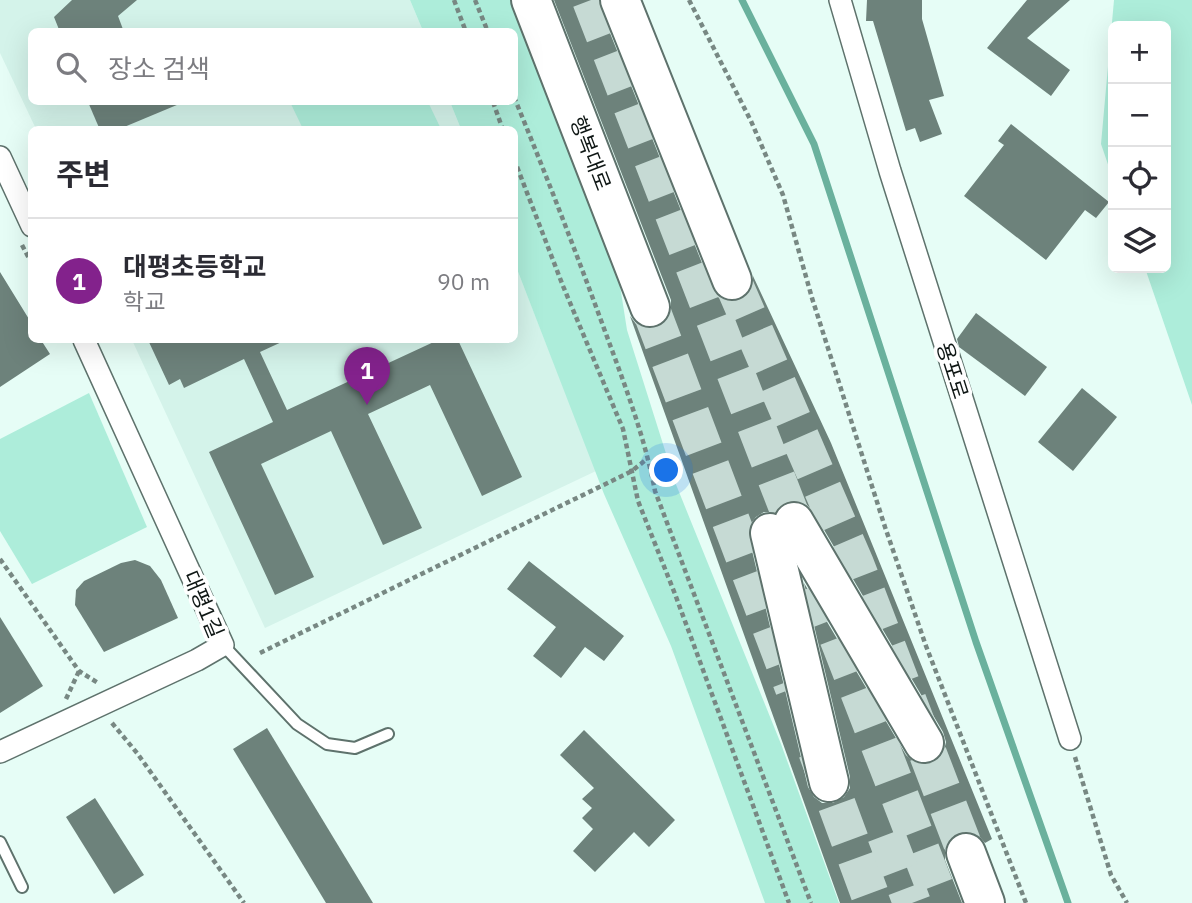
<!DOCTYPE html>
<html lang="ko">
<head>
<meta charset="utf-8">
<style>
	:root { --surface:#fff; --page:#f2f2f3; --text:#2b2b33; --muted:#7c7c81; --line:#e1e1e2; --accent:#83228c }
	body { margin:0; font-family:"IBM Plex Sans","Noto Sans KR",sans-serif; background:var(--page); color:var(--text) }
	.controls { position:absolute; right:21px; top:21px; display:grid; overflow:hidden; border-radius:10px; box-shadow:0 7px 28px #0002 }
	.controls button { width:63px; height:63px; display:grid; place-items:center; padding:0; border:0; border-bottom:2px solid var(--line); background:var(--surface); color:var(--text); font:35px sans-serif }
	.you { position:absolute; left:667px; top:471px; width:24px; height:24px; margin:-18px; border:5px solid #fff; border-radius:50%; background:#1a73e8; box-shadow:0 0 0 10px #1a73e833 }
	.badge { display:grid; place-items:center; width:46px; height:46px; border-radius:50%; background:var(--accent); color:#fff; font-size:23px; font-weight:700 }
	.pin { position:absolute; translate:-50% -58px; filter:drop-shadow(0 2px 4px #0008) }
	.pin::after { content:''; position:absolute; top:37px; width:24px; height:21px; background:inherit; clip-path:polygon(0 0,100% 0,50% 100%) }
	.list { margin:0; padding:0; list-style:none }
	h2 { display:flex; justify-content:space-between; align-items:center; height:91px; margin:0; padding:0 28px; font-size:30px }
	h2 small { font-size:23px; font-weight:400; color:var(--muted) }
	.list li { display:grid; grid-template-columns:46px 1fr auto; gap:21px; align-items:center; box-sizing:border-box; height:126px; padding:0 28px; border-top:2px solid var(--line) }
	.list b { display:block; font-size:26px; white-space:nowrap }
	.list p { margin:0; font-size:23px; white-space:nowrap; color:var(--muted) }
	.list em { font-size:23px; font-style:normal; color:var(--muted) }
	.icon { flex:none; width:38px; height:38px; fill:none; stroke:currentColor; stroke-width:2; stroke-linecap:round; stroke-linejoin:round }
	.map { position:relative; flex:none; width:1192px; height:903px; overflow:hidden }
	.search { position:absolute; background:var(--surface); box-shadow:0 7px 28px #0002; left:28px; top:28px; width:490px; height:77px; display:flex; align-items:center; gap:18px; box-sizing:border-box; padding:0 24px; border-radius:10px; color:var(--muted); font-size:26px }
	.panel { position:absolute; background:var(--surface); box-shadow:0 7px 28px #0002; left:28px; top:126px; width:490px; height:217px; border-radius:10px }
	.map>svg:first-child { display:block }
</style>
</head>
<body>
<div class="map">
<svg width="1192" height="903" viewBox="0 0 1192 903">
	<rect width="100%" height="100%" fill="#e6fdf6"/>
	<g fill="#d4f3ea">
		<polygon points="0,0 410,0 423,31 32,32 32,102 450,102 461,129 36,129 0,53"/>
		<polygon points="515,264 596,471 265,628 132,340 514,340"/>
	</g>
	<g fill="#adedda">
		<polygon points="410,0 516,0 618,273 627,330 675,482 781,744 839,903 765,903 671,646 604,494 515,264 514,130 461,129 450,102 514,102 514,32 423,31"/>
		<polygon points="1114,0 1192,0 1192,405 1145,268 1166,268 1166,26 1113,26 1113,179 1101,144"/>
		<polygon points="290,102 428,102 441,129 303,129"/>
		<polygon points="89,393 147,527 32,584 0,531 0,439"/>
	</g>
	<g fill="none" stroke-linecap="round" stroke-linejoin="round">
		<polyline stroke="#6ab19d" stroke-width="7" points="742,0 814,144 976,642 1068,903"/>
	</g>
	<g fill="#6d827b" fill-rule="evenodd">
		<polygon points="72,0 137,0 118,16 124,32 60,32 54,17"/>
		<path d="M554,0H599L600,8L712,288L719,298L730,302L739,300L750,293L753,284V276L831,443L992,839L985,843L979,836L969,831L958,833L949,840L945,849V860L962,903H840L630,316L636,324L646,328L659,327L667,321L671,311V300ZM794,500L805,503L813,511L943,732L946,742L943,754L934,762L923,765L914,762L906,755L804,583L850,777V788L844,797L833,803H822L814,797L808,787L749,538V526L756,517L764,512H775L782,504Z"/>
		<polygon points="867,0 922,0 922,19 944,96 929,100 942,134 920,142 915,128 906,131 873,21 866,21"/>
		<polygon points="1027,0 1070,0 1027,38 1070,70 1051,96 987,48"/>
		<polygon points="88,102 184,102 117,130 100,130"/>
		<polygon points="1011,124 1109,202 1096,218 1085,210 1046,260 964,196 1004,145 998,141"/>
		<polygon points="0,272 32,324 32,340 41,340 50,354 0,387"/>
		<polygon points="976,313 1047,367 1025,396 959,347 957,339"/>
		<polygon points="148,340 286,340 260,352 287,410 438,340 458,340 522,477 482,496 430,385 368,414 422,528 383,545 331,431 261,464 314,577 275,595 209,452 273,422 244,359 184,388 180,379 169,385"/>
		<polygon points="1082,388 1117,417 1073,471 1038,442"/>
		<polygon points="135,560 150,566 161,580 178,618 104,652 75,605 76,590 84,581 121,563"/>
		<polygon points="529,561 624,636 604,661 585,647 561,678 533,656 556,627 507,589"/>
		<polygon points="0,617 43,686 0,713"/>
		<polygon points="267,728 373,903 326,903 233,749"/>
		<polygon points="584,730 675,820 649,847 634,832 595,872 573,851 593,829 582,818 592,808 582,799 594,788 560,755"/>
		<polygon points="95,798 144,875 114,894 66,817"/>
	</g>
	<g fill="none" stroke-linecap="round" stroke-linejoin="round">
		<g stroke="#c6dad4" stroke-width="38" stroke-dasharray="38 19" stroke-linecap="butt">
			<polyline points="591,0 941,903"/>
			<polyline points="732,280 855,564 966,853"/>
			<polyline points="650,307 794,688"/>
			<polyline points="817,751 873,903"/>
			<polyline points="886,835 912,903"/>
		</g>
		<g stroke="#5e726c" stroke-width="14">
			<g id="lane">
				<polyline points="223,645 297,724 327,744 355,748 388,734"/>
				<polyline points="0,842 22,887"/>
			</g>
		</g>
		<g stroke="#5e726c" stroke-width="24">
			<g id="street">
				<polyline points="840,0 890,171 1070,739"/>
				<polyline points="0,157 32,226"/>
				<polyline points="0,752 197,660 223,645 84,340"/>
			</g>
		</g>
		<g stroke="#5e726c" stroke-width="42">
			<g id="highway">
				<polyline points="531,0 650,307"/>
				<polyline points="620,0 732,280"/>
				<polyline points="794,522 924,743"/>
				<polyline points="770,533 829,782"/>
				<polyline points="966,853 985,903"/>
			</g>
		</g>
		<g stroke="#788883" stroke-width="4.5" stroke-dasharray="5 3.5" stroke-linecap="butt">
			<polyline points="454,0 466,32"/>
			<polyline points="475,0 488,32"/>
			<polyline points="689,0 751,121 783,195 812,298 885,527 926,646 1026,903"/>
			<path d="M514,97C545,172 574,247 602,323C622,378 644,433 655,491L811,903"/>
			<polyline points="493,102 503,130"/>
			<polyline points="514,159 563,286 623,429 638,501 675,594 789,903"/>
			<polyline points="22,245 32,264"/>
			<polyline points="0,559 79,671 98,683"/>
			<polyline points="260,653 632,471 648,458"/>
			<polyline points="66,699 79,671"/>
			<polyline points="112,723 137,753 244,903"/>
			<polyline points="1075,757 1111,875 1127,903"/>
		</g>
		<use href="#lane" stroke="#fff" stroke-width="10"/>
		<use href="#street" stroke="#fff" stroke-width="21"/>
		<use href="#highway" stroke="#fff" stroke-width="38"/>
	</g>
	<g text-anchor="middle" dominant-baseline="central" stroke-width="7" stroke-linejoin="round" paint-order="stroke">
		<g font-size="21" fill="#0e1614" stroke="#fff">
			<text transform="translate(591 153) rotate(69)">행복대로</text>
			<text transform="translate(953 370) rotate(72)">용포로</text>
			<text transform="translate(204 604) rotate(67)">대평1길</text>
		</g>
	</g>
</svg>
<div class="controls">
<button>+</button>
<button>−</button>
<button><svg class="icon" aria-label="locate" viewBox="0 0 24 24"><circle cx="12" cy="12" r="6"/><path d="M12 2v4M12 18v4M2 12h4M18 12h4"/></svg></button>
<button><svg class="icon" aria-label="layers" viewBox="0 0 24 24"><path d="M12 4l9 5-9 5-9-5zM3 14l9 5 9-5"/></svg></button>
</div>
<div class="you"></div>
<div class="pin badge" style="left:367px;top:405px">1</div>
<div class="search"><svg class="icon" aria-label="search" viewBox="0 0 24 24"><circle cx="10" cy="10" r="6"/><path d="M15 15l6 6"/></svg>장소 검색</div>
<section class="panel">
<h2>주변<small></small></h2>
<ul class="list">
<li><span class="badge">1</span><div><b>대평초등학교</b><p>학교</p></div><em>90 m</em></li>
</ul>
</section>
</div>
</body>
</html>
